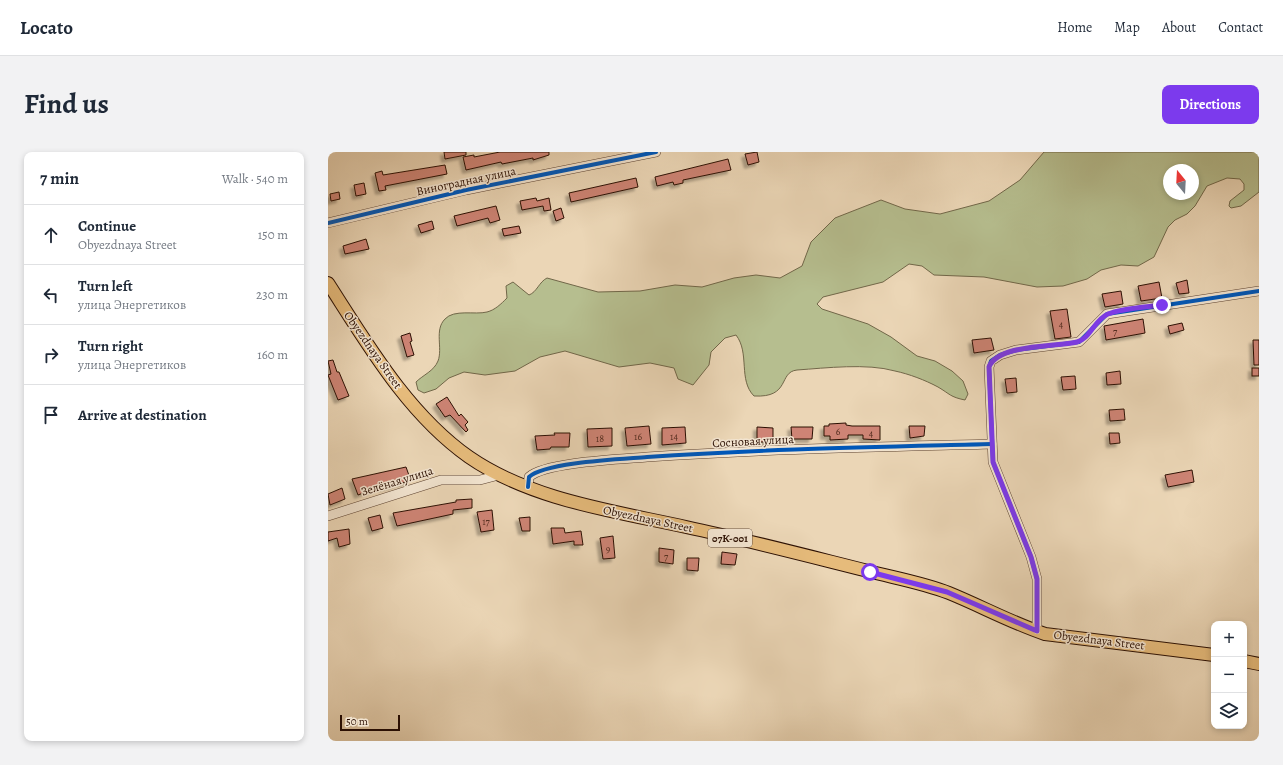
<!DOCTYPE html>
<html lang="en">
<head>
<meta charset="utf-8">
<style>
	:root { --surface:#fff; --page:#f2f2f3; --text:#1f2937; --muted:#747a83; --line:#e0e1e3; --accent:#7c3aed }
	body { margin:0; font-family:Alegreya,serif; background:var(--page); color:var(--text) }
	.controls { position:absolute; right:12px; bottom:12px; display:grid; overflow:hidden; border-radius:8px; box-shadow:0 2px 6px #0003 }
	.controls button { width:36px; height:36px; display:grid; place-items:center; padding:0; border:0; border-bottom:1px solid var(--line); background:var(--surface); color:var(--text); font:20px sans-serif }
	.compass { position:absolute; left:835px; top:12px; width:36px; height:36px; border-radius:50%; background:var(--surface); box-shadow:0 2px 6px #0003; rotate:342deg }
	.scale { position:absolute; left:12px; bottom:10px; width:60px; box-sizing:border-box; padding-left:4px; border:2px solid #2c1003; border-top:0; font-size:11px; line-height:14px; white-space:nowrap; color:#2c1003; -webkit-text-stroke:3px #f2e4d0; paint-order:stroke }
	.stop { position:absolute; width:12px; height:12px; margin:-9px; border:3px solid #7c3aed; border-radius:50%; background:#fff }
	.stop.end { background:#7c3aed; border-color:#fff; box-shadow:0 1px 4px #0008 }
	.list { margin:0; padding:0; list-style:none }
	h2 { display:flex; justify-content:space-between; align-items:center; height:52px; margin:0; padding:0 16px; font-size:17px }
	h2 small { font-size:13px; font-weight:400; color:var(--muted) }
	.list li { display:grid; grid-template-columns:26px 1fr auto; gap:12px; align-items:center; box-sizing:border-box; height:60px; padding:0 16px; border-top:1px solid var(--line) }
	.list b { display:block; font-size:15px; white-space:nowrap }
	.list p { margin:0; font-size:13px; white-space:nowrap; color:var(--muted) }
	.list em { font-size:13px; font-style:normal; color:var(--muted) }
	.icon { flex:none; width:22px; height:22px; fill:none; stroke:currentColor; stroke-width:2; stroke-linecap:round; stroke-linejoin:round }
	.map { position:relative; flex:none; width:931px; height:589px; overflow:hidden; border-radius:8px }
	header { display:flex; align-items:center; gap:24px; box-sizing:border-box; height:56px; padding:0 20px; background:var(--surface); border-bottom:1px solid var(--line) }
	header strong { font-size:19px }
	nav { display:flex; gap:22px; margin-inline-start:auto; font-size:14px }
	.intro { display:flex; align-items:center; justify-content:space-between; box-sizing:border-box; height:96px; padding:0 24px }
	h1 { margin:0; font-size:28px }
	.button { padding:10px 18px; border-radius:8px; background:var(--accent); color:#fff; font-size:14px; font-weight:700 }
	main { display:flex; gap:24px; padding:0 24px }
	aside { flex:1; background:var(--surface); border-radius:8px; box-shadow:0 2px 6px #0003 }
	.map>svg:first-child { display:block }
</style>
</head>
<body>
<header>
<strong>Locato</strong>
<nav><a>Home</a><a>Map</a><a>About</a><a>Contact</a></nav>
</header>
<div class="intro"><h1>Find us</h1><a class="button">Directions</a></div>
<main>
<aside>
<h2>7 min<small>Walk · 540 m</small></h2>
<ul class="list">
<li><svg class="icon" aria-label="ahead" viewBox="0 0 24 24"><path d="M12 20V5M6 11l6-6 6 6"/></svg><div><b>Continue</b><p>Obyezdnaya Street</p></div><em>150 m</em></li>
<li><svg class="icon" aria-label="left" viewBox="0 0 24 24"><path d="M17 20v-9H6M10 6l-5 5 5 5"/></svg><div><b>Turn left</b><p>улица Энергетиков</p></div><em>230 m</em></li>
<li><svg class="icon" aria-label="right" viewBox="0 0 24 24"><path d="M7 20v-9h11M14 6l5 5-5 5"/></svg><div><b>Turn right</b><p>улица Энергетиков</p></div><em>160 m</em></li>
<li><svg class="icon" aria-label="arrive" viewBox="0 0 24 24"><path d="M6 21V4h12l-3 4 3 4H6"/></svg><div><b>Arrive at destination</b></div></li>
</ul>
</aside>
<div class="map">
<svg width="931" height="589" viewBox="0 0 931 589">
	<defs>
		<filter id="shadow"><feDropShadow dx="-3.5" dy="3.5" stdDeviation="1" flood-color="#0004"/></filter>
	</defs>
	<rect width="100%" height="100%" fill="#ebd6b6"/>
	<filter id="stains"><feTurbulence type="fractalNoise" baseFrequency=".005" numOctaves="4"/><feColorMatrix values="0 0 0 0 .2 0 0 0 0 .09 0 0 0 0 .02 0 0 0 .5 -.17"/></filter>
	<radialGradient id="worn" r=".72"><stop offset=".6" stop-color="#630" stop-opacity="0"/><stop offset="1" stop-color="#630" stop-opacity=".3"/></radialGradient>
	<path fill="#b6be8f" stroke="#716749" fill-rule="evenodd" d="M716,0H931V40L913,54L903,56L901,54L902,49L916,38V32L912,27L899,26L879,34L867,54L859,62L847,68L840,75L826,105L810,114L793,113L773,118L759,127L735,134L709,135L656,125L606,123L594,114L581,112L555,130L495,145L489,152L494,157L540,172L563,185L589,204L607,209L624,219L635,229L640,242L637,248C622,245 622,242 610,235C597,228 581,222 567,219C539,211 498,216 469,218C450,220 463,246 426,244C410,228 422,201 408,183L397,186L383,200L381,213L365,233L350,227L346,216L322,211L291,215L237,199L212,205L187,219L157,223L136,220L121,226L108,237L96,241L90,238L88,230C95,223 106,219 110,209C115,196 106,178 117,167C126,157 147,163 159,160C167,158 173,152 179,146L178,134L185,130L201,143C209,140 211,130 219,126L270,140L312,139L347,133L374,135L406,126L428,123L452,126L474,114L483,90L507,66L553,48L577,57L612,62L661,49L692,28ZM841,18H865V42H841Z"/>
	<g fill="#ce8475" stroke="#2c1003" filter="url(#shadow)">
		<polygon points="116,0 138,0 138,3 117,7"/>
		<polygon points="172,0 221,0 221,3 205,8 205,6 174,12 173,10 138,18 135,5 146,3 146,5"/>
		<polygon points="429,0 431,10 420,13 417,2"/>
		<polygon points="400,7 403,18 355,28 355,31 346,33 345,30 329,34 327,25"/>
		<polygon points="117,13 119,22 57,34 58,38 51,39 47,21 54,19 55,23"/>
		<polygon points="308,26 310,35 243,50 241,41"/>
		<polygon points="36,31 38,42 28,44 26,33"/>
		<polygon points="11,40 12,47 3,49 2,42"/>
		<polygon points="208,46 209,49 221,46 223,58 216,59 215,54 194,58 192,49"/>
		<polygon points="168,54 172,68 162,71 160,66 129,74 126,64"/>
		<polygon points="233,56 236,66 228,69 225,59"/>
		<polygon points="104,69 106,77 93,81 90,73"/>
		<polygon points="191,74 193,81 176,84 174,77"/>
		<polygon points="38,87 41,97 17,102 15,94"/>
		<polygon points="859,128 861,141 851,142 848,131"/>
		<polygon points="831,130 834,146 813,149 810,134"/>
		<polygon points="793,139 795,152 777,155 774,142"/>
		<polygon points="739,157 743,185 727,187 722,159"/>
		<polygon points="815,167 817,181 778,188 776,174"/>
		<polygon points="854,171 856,178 842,182 840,174"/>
		<polygon points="82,181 84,189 82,190 86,203 79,205 73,184"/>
		<polygon points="663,186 666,198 646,201 644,188"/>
		<polygon points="925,188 931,188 931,213 926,213"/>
		<polygon points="5,208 9,220 11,220 21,244 10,248 0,223 3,222 0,209"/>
		<rect x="924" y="216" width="7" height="8"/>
		<polygon points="792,219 793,232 779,233 778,221"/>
		<polygon points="747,224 748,237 735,238 733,225"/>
		<polygon points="688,226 689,240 679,241 677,227"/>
		<polygon points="119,245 131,264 133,262 140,270 137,273 140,278 138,280 122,263 117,265 108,252"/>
		<polygon points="796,257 797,268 782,269 781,258"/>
		<polygon points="518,271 518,273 524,274 552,274 552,288 535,287 535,283 520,283 520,287 502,288 502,284 496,284 496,274 501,274 501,272"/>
		<polygon points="321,274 323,292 299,294 297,276"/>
		<polygon points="581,274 597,274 596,284 582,286"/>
		<polygon points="357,275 358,291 334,293 334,276"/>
		<polygon points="429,275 445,276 445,290 429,290"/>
		<polygon points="463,275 485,275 484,287 464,287"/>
		<polygon points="284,276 284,294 260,295 259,277"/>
		<polygon points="226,281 242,281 241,295 223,295 222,297 209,298 207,284 227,283"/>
		<polygon points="781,281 791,281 792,291 782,292"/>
		<polygon points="78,315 83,329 67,332 67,333 54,336 53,334 30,343 24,327"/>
		<polygon points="864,318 866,330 840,335 837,323"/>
		<polygon points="14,336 17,347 2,353 0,342"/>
		<polygon points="144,347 144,356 125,358 125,362 69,374 65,361 128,350 128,348"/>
		<polygon points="164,358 166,378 153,380 149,360"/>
		<polygon points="52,363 55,376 44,379 40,366"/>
		<polygon points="202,365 202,379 194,379 191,366"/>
		<polygon points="223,376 236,376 237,381 253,379 255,393 246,393 246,389 225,392"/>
		<polygon points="21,377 22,392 11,395 9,386 0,389 0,380"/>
		<polygon points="285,384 287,406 275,407 272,386"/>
		<polygon points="331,396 346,398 345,412 331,410"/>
		<polygon points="394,400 409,402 407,413 393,412"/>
		<polygon points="359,406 371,406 370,419 359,418"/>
	</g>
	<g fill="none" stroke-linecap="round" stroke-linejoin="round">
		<g stroke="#5c4230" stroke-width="10">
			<g id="minor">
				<polyline points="0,71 138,38 328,0"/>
				<path d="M200,335L201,325C217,310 296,307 319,305C434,297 549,295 664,292"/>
				<polyline points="0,364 113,328 152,328 171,323"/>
				<polyline points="709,479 709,427 703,405 665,310 661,215 663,209 672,203 688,198 751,190 779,162 931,139"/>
			</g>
		</g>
		<g stroke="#2c1003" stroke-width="14">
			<g id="major">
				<path d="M0,131C40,193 80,262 141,305C203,348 286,359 358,375C419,388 480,404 540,419C567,426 596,431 621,441C653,454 684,471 717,482L886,503"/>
				<polyline points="916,509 931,512"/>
			</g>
		</g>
		<use href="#minor" stroke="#f2e4d0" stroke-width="9"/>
		<use href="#major" stroke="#e6bb7b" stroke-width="12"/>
		<g stroke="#f2e4d0" stroke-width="6">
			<g id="cycleway">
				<polyline points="0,71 138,38 328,0"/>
				<path d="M200,335L201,325C217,310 296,307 319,305C434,297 549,295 664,292"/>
				<polyline points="709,479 709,427 703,405 665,310 661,215 663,209 672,203 688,198 751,190 779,162 931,139"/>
			</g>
		</g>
		<use href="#cycleway" stroke="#0057b8" stroke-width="4"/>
	</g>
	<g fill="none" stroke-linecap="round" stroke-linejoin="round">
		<path stroke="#7c3aed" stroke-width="5" d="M542,420L619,440L709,479V427L703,405L665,310L661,215C670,192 727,195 749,190C762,187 767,167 780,162C794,156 819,155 834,153"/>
	</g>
	<g text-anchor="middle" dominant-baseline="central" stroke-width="3" stroke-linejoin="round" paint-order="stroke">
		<g font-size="10" fill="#542d20">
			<text x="733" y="172">4</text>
			<text x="787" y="179">7</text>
			<text x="510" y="279">6</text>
			<text x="543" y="281">4</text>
			<text x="310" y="284">16</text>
			<text x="346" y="284">14</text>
			<text x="272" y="286">18</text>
			<text x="158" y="369">17</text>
			<text x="280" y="396">9</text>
			<text x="338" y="404">7</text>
		</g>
		<rect fill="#f2e4d0" stroke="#675040" stroke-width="1" x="380" y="377" width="44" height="18" rx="3"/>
		<g font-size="11" font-weight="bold" fill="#2c1003">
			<text x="402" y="386">07К-001</text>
		</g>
		<g font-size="12" fill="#2c1003" stroke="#f2e4d0">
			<text transform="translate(138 29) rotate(-12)">Виноградная улица</text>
			<text transform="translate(45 198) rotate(55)">Obyezdnaya Street</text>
			<text transform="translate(425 289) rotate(-3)">Сосновая улица</text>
			<text transform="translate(69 329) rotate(-17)">Зелёная улица</text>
			<text transform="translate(320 367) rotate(12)">Obyezdnaya Street</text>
			<text transform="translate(771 488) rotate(7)">Obyezdnaya Street</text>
		</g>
	</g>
	<rect width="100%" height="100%" filter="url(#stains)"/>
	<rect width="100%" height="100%" fill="url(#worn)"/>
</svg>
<div class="controls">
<button>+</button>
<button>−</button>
<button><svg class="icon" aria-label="layers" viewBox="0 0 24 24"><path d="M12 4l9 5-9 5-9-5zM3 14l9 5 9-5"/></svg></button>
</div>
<svg class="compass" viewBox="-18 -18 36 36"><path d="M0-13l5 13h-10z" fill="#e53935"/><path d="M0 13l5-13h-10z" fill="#747a83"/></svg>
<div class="scale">50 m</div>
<div class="stop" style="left:542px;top:420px"></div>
<div class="stop end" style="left:834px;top:153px"></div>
</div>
</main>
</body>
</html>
